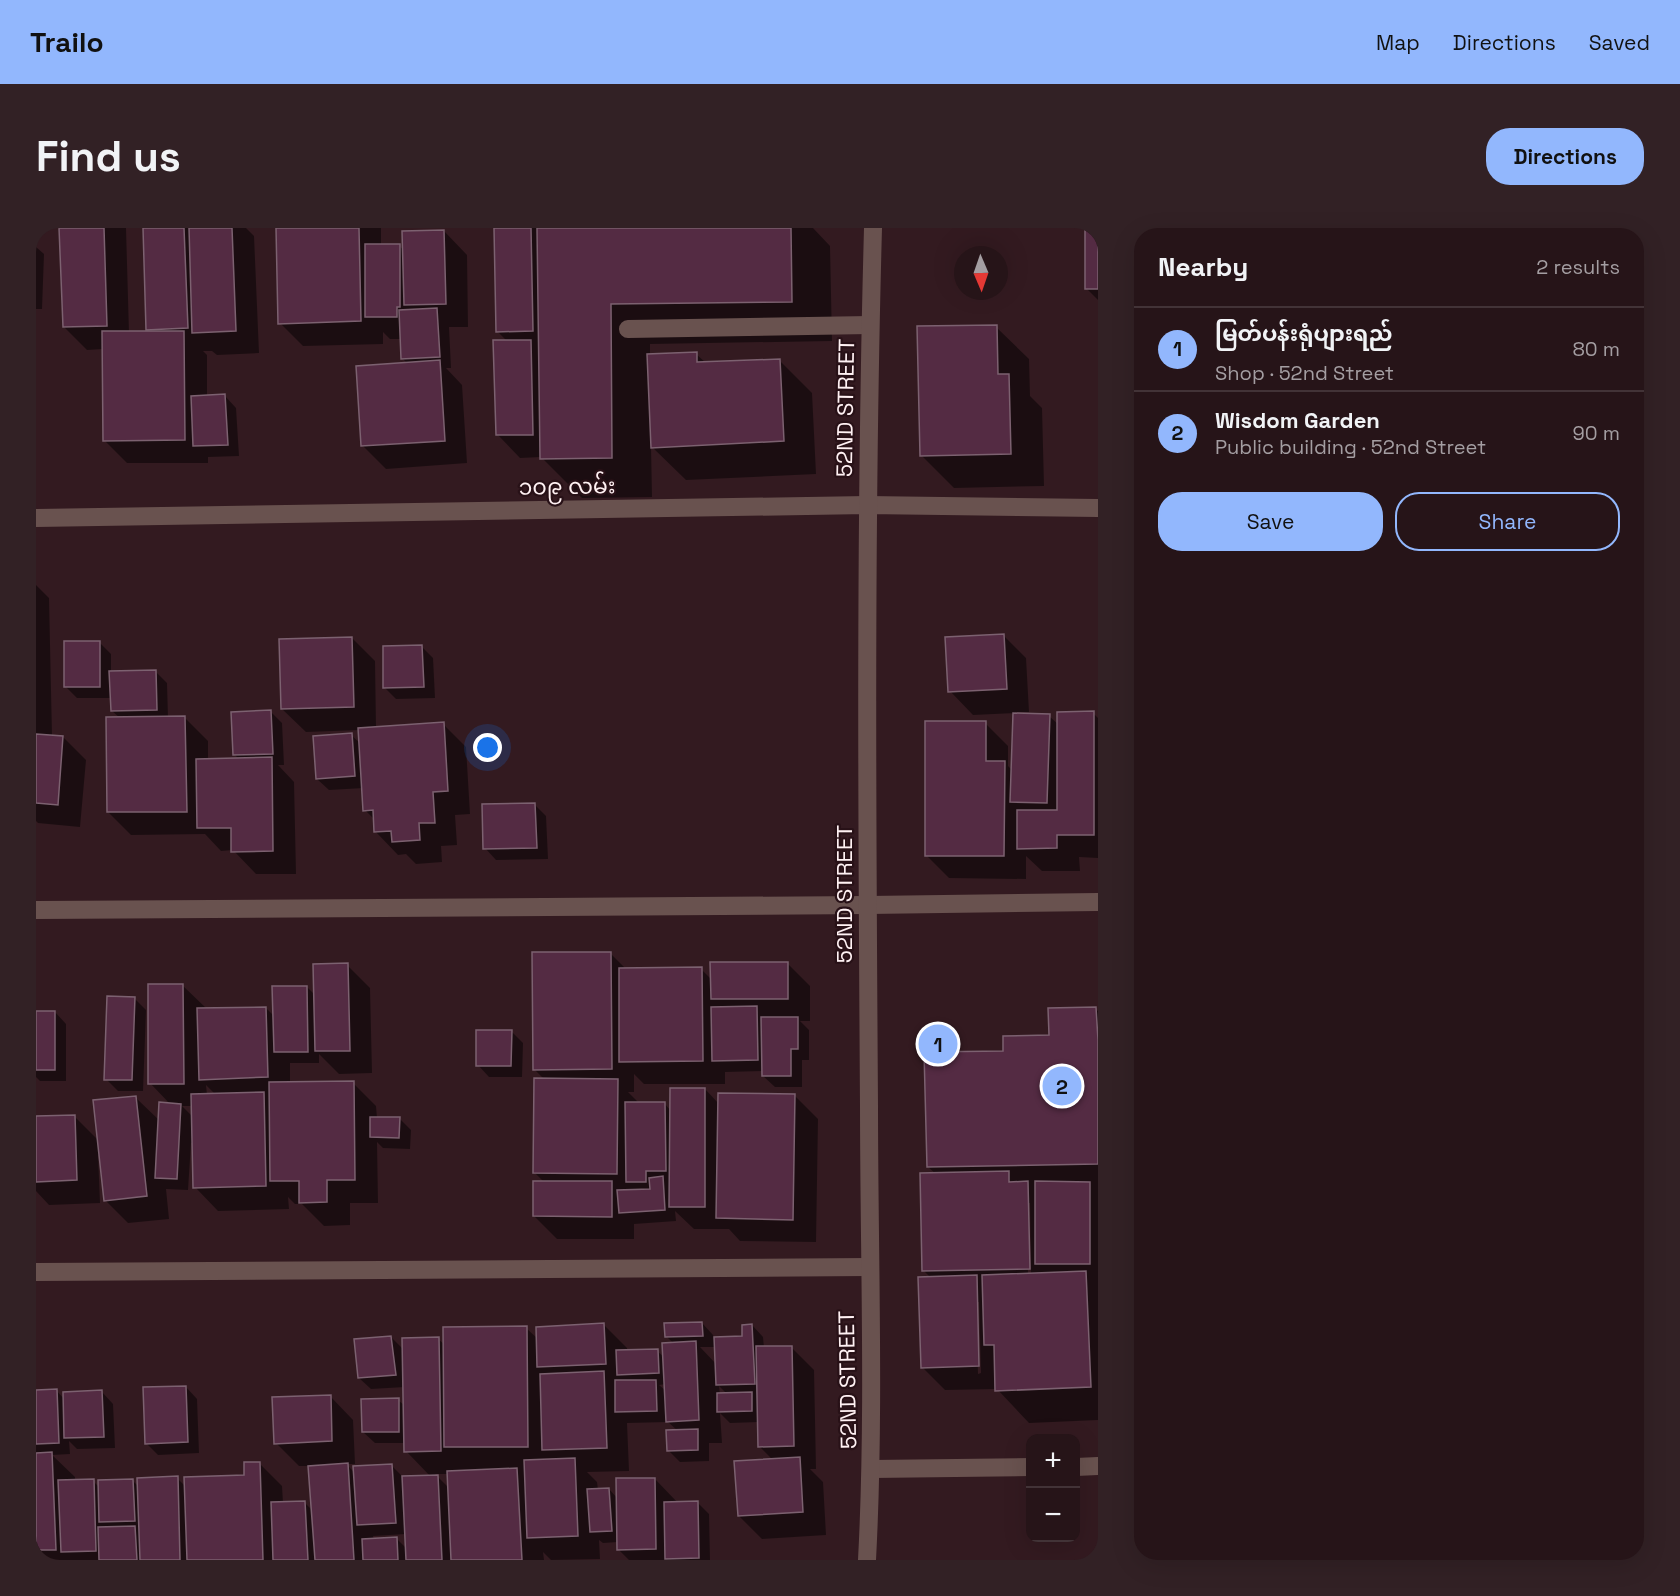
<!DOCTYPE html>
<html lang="en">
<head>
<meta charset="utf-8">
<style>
	:root { --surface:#261418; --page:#322125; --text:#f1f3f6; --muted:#a49ea2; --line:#423337; --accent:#92b7fd }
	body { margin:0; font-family:"Space Grotesk","Noto Sans Myanmar",sans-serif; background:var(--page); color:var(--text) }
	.controls { position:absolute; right:18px; bottom:18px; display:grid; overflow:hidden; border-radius:12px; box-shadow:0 6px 24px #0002 }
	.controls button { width:54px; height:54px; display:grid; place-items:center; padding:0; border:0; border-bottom:2px solid var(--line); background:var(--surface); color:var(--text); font:30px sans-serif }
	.compass { position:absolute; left:918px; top:18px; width:54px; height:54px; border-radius:50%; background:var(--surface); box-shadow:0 6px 24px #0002; rotate:178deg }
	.you { position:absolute; left:452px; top:520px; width:21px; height:21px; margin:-15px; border:4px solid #fff; border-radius:50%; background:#1a73e8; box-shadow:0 0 0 9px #1a73e833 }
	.badge { display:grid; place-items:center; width:39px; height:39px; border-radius:50%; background:var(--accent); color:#111; font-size:20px; font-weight:700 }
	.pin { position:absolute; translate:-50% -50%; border:3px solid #fff; box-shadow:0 2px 6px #0006 }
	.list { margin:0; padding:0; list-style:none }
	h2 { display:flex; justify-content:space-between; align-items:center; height:78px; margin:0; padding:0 24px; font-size:26px }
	h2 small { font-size:20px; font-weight:400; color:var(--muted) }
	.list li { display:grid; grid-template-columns:39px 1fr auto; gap:18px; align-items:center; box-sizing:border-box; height:84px; padding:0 24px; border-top:2px solid var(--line) }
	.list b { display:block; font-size:22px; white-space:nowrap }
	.list p { margin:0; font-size:20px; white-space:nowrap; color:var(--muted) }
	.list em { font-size:20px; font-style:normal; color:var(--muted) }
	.actions { display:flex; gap:12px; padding:18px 24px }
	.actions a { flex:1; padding:14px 0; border:2px solid var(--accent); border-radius:24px; text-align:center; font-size:21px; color:var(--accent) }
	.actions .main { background:var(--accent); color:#111 }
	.map { position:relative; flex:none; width:1062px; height:1332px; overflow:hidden; border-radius:24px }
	header { display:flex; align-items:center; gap:36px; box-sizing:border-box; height:84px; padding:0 30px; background:var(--accent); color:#111 }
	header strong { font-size:28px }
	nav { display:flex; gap:33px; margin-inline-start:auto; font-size:21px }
	.intro { display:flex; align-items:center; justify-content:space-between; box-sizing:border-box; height:144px; padding:0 36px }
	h1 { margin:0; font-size:42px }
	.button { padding:15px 27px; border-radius:24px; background:var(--accent); color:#111; font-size:21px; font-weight:700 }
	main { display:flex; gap:36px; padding:0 36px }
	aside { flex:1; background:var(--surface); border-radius:24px; box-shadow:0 6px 24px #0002 }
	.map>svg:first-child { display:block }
</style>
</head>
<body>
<header>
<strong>Trailo</strong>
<nav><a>Map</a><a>Directions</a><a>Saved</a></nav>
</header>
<div class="intro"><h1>Find us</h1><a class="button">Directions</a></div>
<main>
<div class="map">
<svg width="1062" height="1332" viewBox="0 0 1062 1332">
	<rect width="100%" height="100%" fill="#331a20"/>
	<g fill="#0007" fill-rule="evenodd">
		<polygon points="25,0 90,0 93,105 115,104 112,101 108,0 210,0 218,8 223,125 181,127 176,123 167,123 171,127 171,169 189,168 200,180 203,228 172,229 172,235 91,235 68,212 67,121 51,122 28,99"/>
		<polygon points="242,0 345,0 345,18 363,18 368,22 408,3 431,27 432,99 413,99 415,140 410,140 426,157 431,235 350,241 326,217 372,136 367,131 366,111 354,111 347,104 347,116 267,118 244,95"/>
		<polygon points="459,0 777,0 794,18 796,113 614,116 614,127 660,126 670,135 743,132 776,165 780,246 650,252 615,218 616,269 546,270 505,229 484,230 461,206 472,114 461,103"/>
		<polygon points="1050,0 1062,0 1062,72 1050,60"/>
		<polygon points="0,19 8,26 6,81 0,81"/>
		<polygon points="960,99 993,131 994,168 1006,180 1008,258 918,260 886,228"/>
		<polygon points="0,357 13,370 16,508 27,509 50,532 44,599 2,595 0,593"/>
		<polygon points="967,407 990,430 993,484 979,484 979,487 1013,488 1023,497 1057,485 1062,490 1062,630 1043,629 1044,643 1006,643 990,628 990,651 913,650 890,627 949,495 972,518 972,538 977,543 979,485 937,487 914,463"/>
		<polygon points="316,410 339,433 340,500 407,496 430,519 434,586 419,587 421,617 405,618 406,634 380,636 370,626 362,627 339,603 339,592 329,582 328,560 293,562 281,551 315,507 325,516 324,502 270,504 246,481"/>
		<polygon points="63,414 75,426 75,445 119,443 131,455 132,490 149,490 172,513 172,532 204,532 198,526 235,484 246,495 248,537 242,537 258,554 260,646 220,646 197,622 185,623 169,606 95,607 72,584 84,490 76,483 76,470 41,470 29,458"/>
		<polygon points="385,418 397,430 399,470 360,471 349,460"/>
		<polygon points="498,576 510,588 512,631 460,632 449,620"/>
		<polygon points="574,725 590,741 665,741 676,752 751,735 774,758 774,793 764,793 773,802 773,832 766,832 766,859 739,859 727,848 727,843 689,844 689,856 608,856 598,846 598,864 592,864 604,876 628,875 635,883 669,861 683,876 759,868 782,891 780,1014 704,1013 693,1001 658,1001 639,983 640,993 598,996 598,1011 521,1011 498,988 508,954 498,944 509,852 498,841"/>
		<path d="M311,737L334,760L336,845L303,846L283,826V835H254V855H317L340,878L341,890H363L375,902L374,921L347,920L341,914L342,975H314V997L288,998L266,976H259L252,969L253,981L182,983L159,959L157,915H155L152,962L130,961L133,991L92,995L69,972L65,927H62L64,975L13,977L0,963V889L38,888L63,913L100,870L124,893L135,877L114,855L146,757L170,780H230L239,789L271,759L279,767ZM170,857L180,867H171ZM146,878H156L157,889Z"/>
		<polygon points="0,761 0,784 19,784 30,796 30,853 4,853 0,849"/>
		<polygon points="99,771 110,782 107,863 82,863 70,851"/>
		<path d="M1059,780L1062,783V1192L993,1195L961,1161L909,1162L886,1139L895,1050L887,1042L900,946L892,939L969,824L1014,809ZM991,975H994L995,1048H992ZM940,1074H943L945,1145L942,1146Z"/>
		<polygon points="475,803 487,815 486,849 453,849 442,837"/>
		<path d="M666,1095L677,1107L678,1110L708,1109L716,1097L727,1109L728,1120L755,1119L778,1142L780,1241H774L787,1254L790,1307L726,1311L703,1288L737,1232L723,1218V1194L694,1195L684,1185L686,1215H673V1233L644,1234L632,1222L642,1203L632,1194L591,1195L593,1243L551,1244L561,1254L562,1262L573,1261L582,1271L619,1251L642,1275H662L673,1286L674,1332H593L582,1321V1314L567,1315L563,1312L564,1331L515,1332L507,1324L508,1332H0V1163L20,1162L28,1171L66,1164L77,1176L79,1220L41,1221L33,1213L34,1226L16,1227L39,1249V1253H57L64,1260L96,1252L102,1258L141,1250L150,1259L210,1248L223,1235L246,1258L247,1275L268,1274L277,1283L274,1238H263L240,1215L294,1168L317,1192L319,1236H310L319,1245L356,1238L368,1250L395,1249L370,1223V1215H339L327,1204L362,1172L369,1178V1159L335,1161L323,1150L355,1109L368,1122L402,1111L409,1117L490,1100L502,1111L568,1097L591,1120V1124L621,1123L628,1129L638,1116L630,1108ZM664,1119H680L681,1137ZM630,1156V1163L623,1157ZM683,1158L691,1166L684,1167ZM399,1246H412L413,1260ZM370,1306L371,1321L360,1310L338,1312L337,1308Z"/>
		<polygon points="150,1159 161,1171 163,1225 122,1227 110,1215"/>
	</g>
	<g fill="#542b43" stroke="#7c6170" stroke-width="1.5">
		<polygon points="23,0 68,0 71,98 27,99"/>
		<polygon points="107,0 148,0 152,100 110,102"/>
		<polygon points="153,0 196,0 200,103 156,105"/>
		<polygon points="240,0 323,0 325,93 242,96"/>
		<polygon points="458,0 495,0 497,103 460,104"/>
		<polygon points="501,0 755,0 756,74 575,76 576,230 504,231"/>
		<rect x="1049" y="0" width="13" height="61"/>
		<polygon points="408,2 410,76 368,77 366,3"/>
		<polygon points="329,16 364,16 364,79 361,79 361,89 329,89"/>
		<polygon points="401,80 404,129 365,131 363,82"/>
		<polygon points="961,97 962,146 973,146 975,226 884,228 881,98"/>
		<polygon points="66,103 148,103 149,212 67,213"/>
		<polygon points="457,112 495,112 497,207 460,207"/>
		<polygon points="661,124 661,134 744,131 748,213 615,220 611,126"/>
		<polygon points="404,132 409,213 325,218 320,138"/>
		<polygon points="189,166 192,217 157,218 155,168"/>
		<polygon points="968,406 971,461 912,464 909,409"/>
		<polygon points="316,409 318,479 245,481 243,411"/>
		<rect x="28" y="413" width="36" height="46"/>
		<polygon points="386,417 388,459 347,460 347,418"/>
		<polygon points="120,442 121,482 75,483 73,443"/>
		<polygon points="235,482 237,526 197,527 195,484"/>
		<polygon points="1058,483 1058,607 1021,607 1021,620 981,621 981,582 1021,582 1021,484"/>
		<polygon points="977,485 1014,486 1011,575 974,574"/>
		<polygon points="149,488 151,584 71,584 70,489"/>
		<polygon points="889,493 950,493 950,533 969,533 968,628 889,628"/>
		<polygon points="408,494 412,563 397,564 399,595 383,595 384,612 356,614 355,603 338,604 337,582 327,583 322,500"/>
		<polygon points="316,505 319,548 280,551 277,508"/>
		<polygon points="0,506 27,508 22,577 0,575"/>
		<polygon points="236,529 237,623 195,624 195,600 161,600 160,531"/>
		<polygon points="499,575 501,620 447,621 446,576"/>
		<polygon points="496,724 575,724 576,841 497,842"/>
		<polygon points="674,734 752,734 752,771 675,771"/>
		<polygon points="312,735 314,823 279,823 277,736"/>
		<polygon points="666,739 667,833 583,834 583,740"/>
		<polygon points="112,756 147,756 148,856 112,856"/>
		<polygon points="236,758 271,758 272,824 238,824"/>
		<polygon points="71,768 99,769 96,852 68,852"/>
		<polygon points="721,778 722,832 676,833 675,779"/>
		<polygon points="230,779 232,849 163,852 161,780"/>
		<polygon points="1060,779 1062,812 1062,936 891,939 888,824 967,823 967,808 1013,807 1012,780"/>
		<rect x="0" y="783" width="19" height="59"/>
		<polygon points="725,789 762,789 762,821 755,821 755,848 726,848"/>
		<polygon points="440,802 476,802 475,838 440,838"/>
		<polygon points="498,850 582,851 581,946 497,945"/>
		<polygon points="318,853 319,952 291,952 291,974 263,975 263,953 234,953 233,854"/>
		<polygon points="634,860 669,860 669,979 633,979"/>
		<polygon points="228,864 230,958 157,960 155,866"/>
		<polygon points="682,865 759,866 757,992 680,990"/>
		<polygon points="100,868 111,968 68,973 57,872"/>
		<polygon points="123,874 145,876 141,951 119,950"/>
		<polygon points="589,874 629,874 630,943 610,943 610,954 590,954"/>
		<polygon points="39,887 41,952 0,954 0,888"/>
		<polygon points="334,889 364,889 363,910 334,909"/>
		<polygon points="973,943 973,954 992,953 994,1041 886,1043 884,945"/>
		<polygon points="627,948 629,982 583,985 581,962 614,961 613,950"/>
		<polygon points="497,953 576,953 576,989 497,988"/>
		<polygon points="999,953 1054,954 1054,1036 999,1036"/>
		<polygon points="1050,1043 1055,1159 959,1163 958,1117 948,1117 946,1047"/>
		<polygon points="941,1047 943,1138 885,1140 882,1049"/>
		<polygon points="666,1094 667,1108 629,1109 628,1095"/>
		<polygon points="568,1095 570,1136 501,1139 500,1099"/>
		<polygon points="716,1096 719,1156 680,1157 678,1109 706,1108 706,1097"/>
		<polygon points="491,1098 492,1219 408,1219 407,1099"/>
		<polygon points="355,1108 360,1147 322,1150 318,1111"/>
		<polygon points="403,1109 405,1223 368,1224 366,1110"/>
		<polygon points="660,1113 663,1192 630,1194 626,1115"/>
		<polygon points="720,1118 756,1118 758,1218 722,1219"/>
		<polygon points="622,1121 623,1145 581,1147 580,1122"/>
		<polygon points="568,1143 571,1220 506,1222 504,1146"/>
		<polygon points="579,1152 620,1152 621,1183 579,1184"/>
		<polygon points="150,1158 152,1214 109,1216 107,1159"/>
		<polygon points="21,1161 23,1215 0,1216 0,1162"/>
		<polygon points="66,1162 68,1209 28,1210 27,1164"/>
		<polygon points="716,1164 716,1183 681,1184 681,1165"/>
		<polygon points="295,1167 296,1213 238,1216 236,1169"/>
		<polygon points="363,1170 363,1204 326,1204 325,1171"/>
		<polygon points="662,1201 662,1222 631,1223 630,1202"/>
		<polygon points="16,1224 20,1322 0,1322 0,1225"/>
		<polygon points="764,1229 767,1284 702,1288 698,1233"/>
		<polygon points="539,1230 542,1308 491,1310 488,1232"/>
		<polygon points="208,1234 224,1234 227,1332 151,1332 148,1249 208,1247"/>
		<polygon points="312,1235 318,1332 279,1332 272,1238"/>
		<polygon points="356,1236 360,1295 321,1297 317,1238"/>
		<polygon points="481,1240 486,1332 415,1332 411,1243"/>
		<polygon points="402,1247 406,1332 370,1332 366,1248"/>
		<polygon points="142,1248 144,1332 104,1332 101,1250"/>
		<polygon points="580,1250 619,1250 620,1321 581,1322"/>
		<polygon points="58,1251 60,1323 25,1324 22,1252"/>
		<polygon points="97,1251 99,1293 63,1294 62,1252"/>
		<polygon points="573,1260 576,1303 554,1304 551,1261"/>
		<polygon points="269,1273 272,1332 237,1332 235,1274"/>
		<polygon points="662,1273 663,1330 629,1331 628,1274"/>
		<polygon points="99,1298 101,1332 63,1332 62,1299"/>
		<polygon points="361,1309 362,1332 327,1332 326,1311"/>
	</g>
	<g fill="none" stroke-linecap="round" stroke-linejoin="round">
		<polyline stroke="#69524f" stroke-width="18" points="592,101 834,97"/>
		<g stroke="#69524f" stroke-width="18">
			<polyline points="0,290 831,277 1062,280"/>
			<polyline points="0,682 832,677 1062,674"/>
			<polyline points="0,1044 833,1039"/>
			<polyline points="1040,1239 1062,1238"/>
			<polyline points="836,1241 994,1239"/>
			<path d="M831,1332C839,1181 833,1029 833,877C831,585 829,292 837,0"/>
		</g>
	</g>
	<g text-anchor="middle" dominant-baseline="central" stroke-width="4.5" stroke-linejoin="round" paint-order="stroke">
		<g font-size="22" fill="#fff1f3" stroke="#281117">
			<text transform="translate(809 180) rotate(-89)">52ND STREET</text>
			<text transform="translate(531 258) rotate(-1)">၁၀၉ လမ်း</text>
			<text transform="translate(808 666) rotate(-90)">52ND STREET</text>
			<text transform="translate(811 1152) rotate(-91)">52ND STREET</text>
		</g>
	</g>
</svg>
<div class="controls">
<button>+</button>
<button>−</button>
</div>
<svg class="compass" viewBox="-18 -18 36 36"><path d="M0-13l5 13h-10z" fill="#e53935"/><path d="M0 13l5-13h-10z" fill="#a49ea2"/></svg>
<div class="you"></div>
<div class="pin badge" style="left:902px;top:816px">1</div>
<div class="pin badge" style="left:1026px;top:858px">2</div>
</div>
<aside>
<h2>Nearby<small>2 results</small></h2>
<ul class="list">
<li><span class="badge">1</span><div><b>မြတ်ပန်းရုံပျားရည်</b><p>Shop · 52nd Street</p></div><em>80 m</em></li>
<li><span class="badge">2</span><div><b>Wisdom Garden</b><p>Public building · 52nd Street</p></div><em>90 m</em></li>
</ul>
<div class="actions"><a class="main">Save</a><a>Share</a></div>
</aside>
</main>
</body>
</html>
